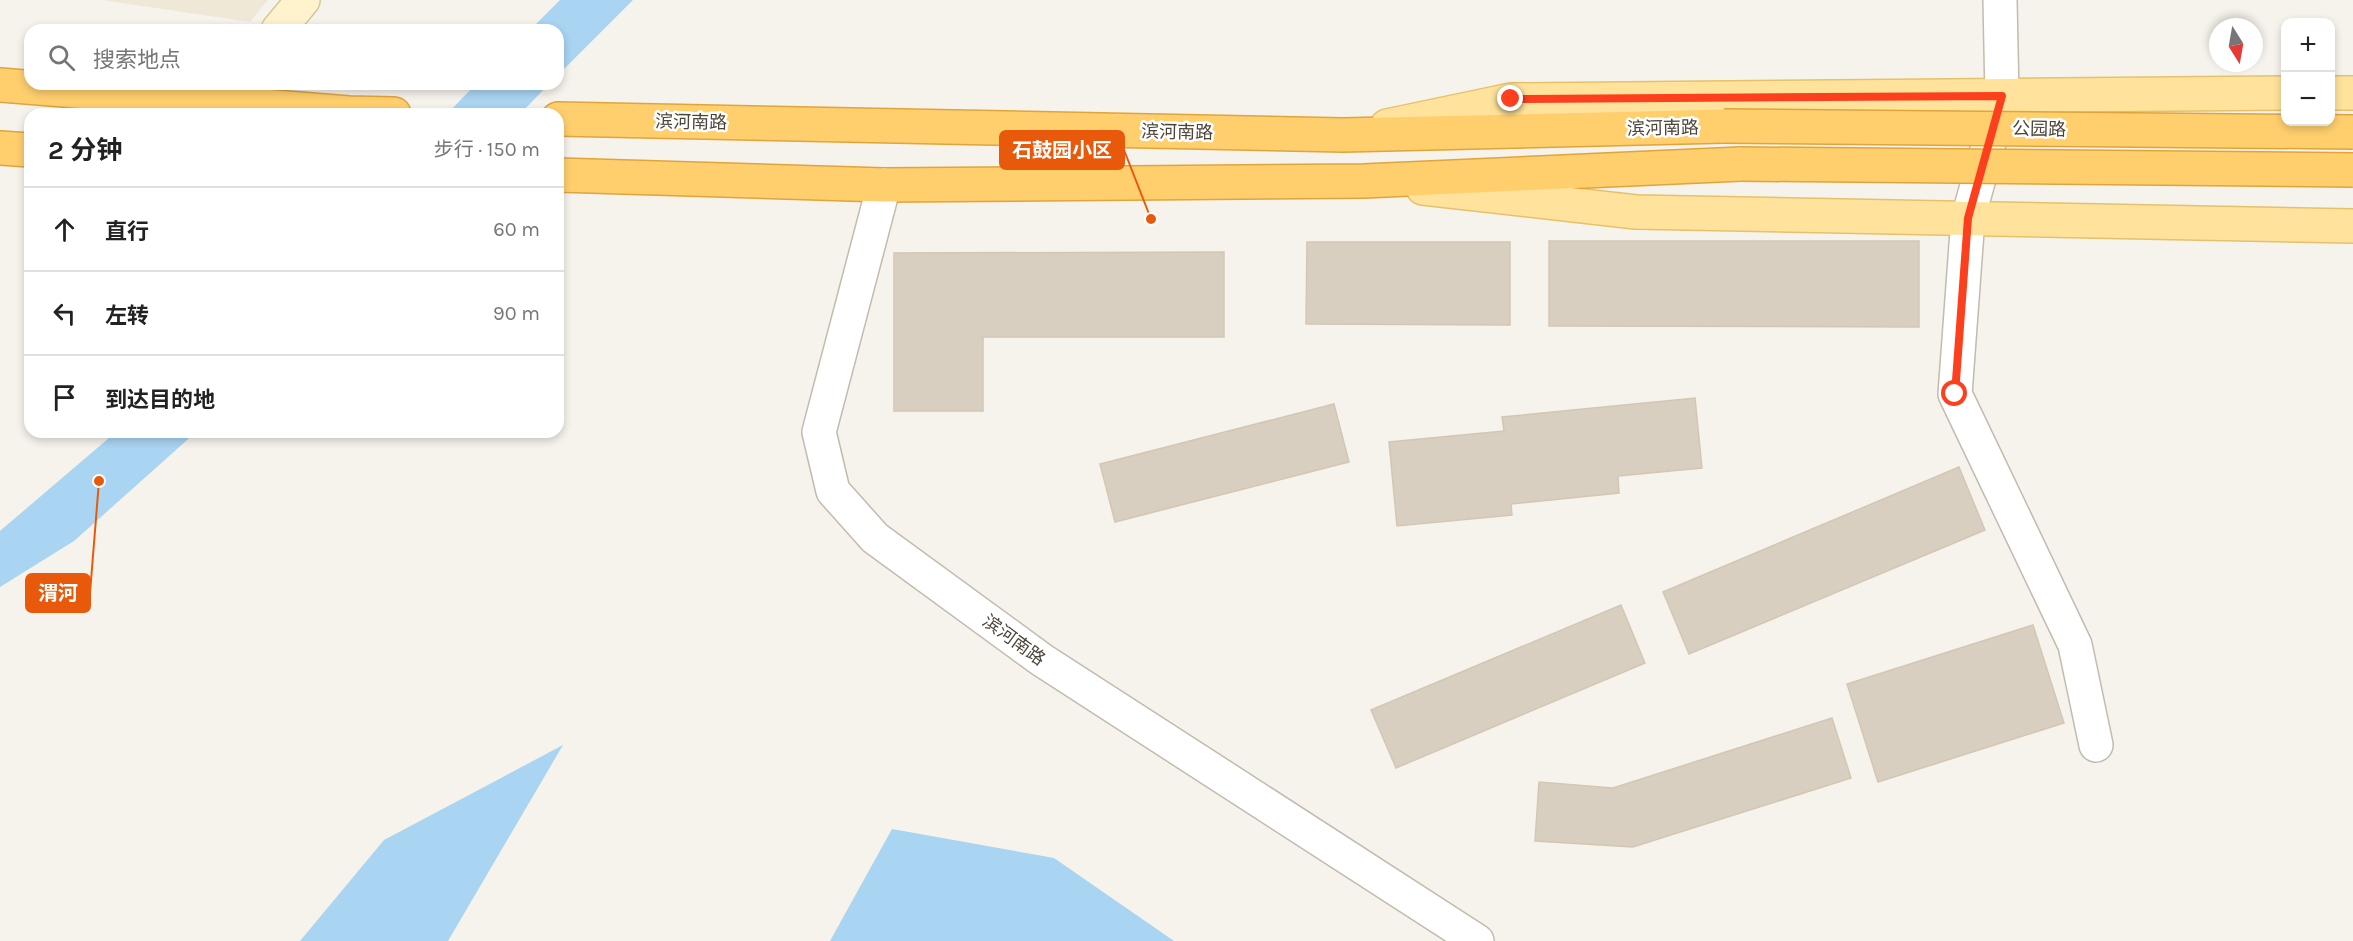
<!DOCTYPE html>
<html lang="zh">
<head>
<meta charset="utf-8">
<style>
	:root { --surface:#fff; --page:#f2f2f2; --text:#222; --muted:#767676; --line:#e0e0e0 }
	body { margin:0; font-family:Karla,"Noto Sans SC",sans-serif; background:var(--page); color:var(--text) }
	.controls { position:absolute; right:18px; top:18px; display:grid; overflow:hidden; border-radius:12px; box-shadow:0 3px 9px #0003 }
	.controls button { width:54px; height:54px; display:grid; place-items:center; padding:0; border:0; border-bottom:2px solid var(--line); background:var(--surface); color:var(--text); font:30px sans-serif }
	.compass { position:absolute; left:2209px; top:18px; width:54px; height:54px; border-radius:50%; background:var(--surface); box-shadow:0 3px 9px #0003; rotate:169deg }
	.stop { position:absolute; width:18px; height:18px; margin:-14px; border:4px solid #fc3f1d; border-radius:50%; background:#fff }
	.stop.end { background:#fc3f1d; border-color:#fff; box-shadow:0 2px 6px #0008 }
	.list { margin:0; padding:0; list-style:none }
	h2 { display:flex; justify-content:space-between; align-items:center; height:78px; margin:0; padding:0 24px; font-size:26px }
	h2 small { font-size:20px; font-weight:400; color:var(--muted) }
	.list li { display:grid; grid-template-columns:39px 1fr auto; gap:18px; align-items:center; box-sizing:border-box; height:84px; padding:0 24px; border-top:2px solid var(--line) }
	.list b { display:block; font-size:22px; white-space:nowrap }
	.list em { font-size:20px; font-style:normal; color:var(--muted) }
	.icon { flex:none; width:33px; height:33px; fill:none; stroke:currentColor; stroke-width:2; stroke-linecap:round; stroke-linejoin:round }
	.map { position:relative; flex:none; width:2353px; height:941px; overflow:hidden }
	.search { position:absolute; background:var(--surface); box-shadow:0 3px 9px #0003; left:24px; top:24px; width:540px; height:66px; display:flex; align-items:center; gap:15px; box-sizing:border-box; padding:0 21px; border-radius:18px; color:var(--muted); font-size:22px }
	.panel { position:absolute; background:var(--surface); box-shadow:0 3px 9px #0003; left:24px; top:108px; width:540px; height:330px; border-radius:18px }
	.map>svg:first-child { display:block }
</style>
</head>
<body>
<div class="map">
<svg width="2353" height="941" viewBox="0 0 2353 941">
	<rect width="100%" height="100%" fill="#f6f3ec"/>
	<polygon fill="#efe8d6" points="102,0 268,0 250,22"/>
	<g fill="#a9d4f2">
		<polygon points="560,0 633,0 558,75 558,30 530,30"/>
		<polygon points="476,84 549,84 520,114 447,114"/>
		<polygon points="116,432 196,432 74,541 0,587 0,531"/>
		<polygon points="563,745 448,941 300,941 384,840"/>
		<polygon points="892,829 1054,858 1174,941 830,941"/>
	</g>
	<g fill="#d8cfc1" stroke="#d3c7b4" stroke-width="1.5">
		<polygon points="1549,241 1919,241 1919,327 1549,326"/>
		<polygon points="1307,242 1510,242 1510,325 1306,324"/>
		<polygon points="1224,252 1224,337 983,337 983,411 894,411 894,253"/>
		<polygon points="1695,398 1702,468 1618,476 1619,493 1511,504 1512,515 1397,526 1389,442 1504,431 1502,417"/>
		<polygon points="1334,404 1349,462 1115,522 1100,464"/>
		<polygon points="1959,467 1985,530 1689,654 1663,592"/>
		<polygon points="1621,605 1645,663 1396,768 1371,710"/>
		<polygon points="2033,625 2064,723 1878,782 1847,684"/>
		<polygon points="1832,718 1851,778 1633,847 1535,841 1539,782 1613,788"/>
	</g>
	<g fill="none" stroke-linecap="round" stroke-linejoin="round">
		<g stroke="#c2bbae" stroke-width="36">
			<g id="street">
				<polyline points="2000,0 2002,96 1968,218 1955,394 2075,645 2096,745"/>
				<polyline points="884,185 819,432 833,491 875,538 1042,660 1477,941"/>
			</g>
		</g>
		<g stroke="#d6c79b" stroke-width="36">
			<polyline id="secondary" points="278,30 303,0"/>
		</g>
		<g stroke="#e6c16a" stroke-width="36">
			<g id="primary">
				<polyline points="2330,93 2353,93"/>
				<polyline points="1387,126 1511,100 2286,93"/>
				<polyline points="1423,188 1636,212 2353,226"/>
			</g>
		</g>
		<g stroke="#e0a43c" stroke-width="36">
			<g id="highway">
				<polyline points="0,85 349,113 394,114"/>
				<polyline points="558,119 1343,135 1724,126"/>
				<polyline points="0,148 30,150"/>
				<polyline points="558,175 884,185 1364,181 1741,164"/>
			</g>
		</g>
		<use href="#street" stroke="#fff" stroke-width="33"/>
		<use href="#secondary" stroke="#fff3cd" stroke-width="33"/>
		<use href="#primary" stroke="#ffe39c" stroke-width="33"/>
		<use href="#highway" stroke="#ffcf6e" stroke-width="33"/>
		<g stroke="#e0a43c" stroke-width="36" stroke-linecap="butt">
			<g id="highway-bridge">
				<polyline points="1724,126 2353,132"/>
				<polyline points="1741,164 2353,170"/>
			</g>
		</g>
		<use href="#highway-bridge" stroke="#ffcf6e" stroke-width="33"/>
	</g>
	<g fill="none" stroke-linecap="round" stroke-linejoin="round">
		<polyline stroke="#fc3f1d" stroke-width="8" points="1511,99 2002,96 1968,218 1955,394"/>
	</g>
	<g text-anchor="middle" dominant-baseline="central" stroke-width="5" stroke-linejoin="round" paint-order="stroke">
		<g font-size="18" fill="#4b4439" stroke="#fff">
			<text transform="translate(691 122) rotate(1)">滨河南路</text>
			<text transform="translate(1663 128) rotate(-1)">滨河南路</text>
			<text transform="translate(2039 129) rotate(1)">公园路</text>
			<text transform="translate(1177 132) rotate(1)">滨河南路</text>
			<text transform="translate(1014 640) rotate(36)">滨河南路</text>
		</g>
	</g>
	<path fill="none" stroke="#e8590c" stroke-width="2" d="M1151 219L1124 150M99 481L90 593"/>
	<g fill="#e8590c" stroke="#fff" stroke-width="2">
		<circle cx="1151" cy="219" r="6"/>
		<circle cx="99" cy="481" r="6"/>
	</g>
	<g fill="#e8590c" stroke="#e8590c" stroke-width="2">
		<rect x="1000" y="131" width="124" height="38" rx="6"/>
		<rect x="26" y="574" width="64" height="38" rx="6"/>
	</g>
	<g font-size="20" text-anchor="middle" font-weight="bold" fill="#fff">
		<text x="1062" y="157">石鼓园小区</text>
		<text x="58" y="600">渭河</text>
	</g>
</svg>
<div class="controls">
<button>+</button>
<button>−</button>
</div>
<svg class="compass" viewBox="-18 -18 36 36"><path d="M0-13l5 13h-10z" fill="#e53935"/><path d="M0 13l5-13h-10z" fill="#767676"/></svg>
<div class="stop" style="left:1955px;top:394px"></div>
<div class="stop end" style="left:1511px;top:99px"></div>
<div class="search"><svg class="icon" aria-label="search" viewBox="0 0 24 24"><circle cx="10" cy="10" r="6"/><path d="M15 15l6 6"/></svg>搜索地点</div>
<section class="panel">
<h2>2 分钟<small>步行 · 150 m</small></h2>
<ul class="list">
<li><svg class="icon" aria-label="ahead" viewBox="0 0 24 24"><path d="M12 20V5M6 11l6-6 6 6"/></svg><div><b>直行</b></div><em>60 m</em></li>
<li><svg class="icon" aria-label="left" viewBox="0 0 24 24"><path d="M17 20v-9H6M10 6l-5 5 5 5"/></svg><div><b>左转</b></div><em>90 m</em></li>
<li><svg class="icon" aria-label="arrive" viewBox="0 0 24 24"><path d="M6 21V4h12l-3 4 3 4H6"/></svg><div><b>到达目的地</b></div></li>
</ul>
</section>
</div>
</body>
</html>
